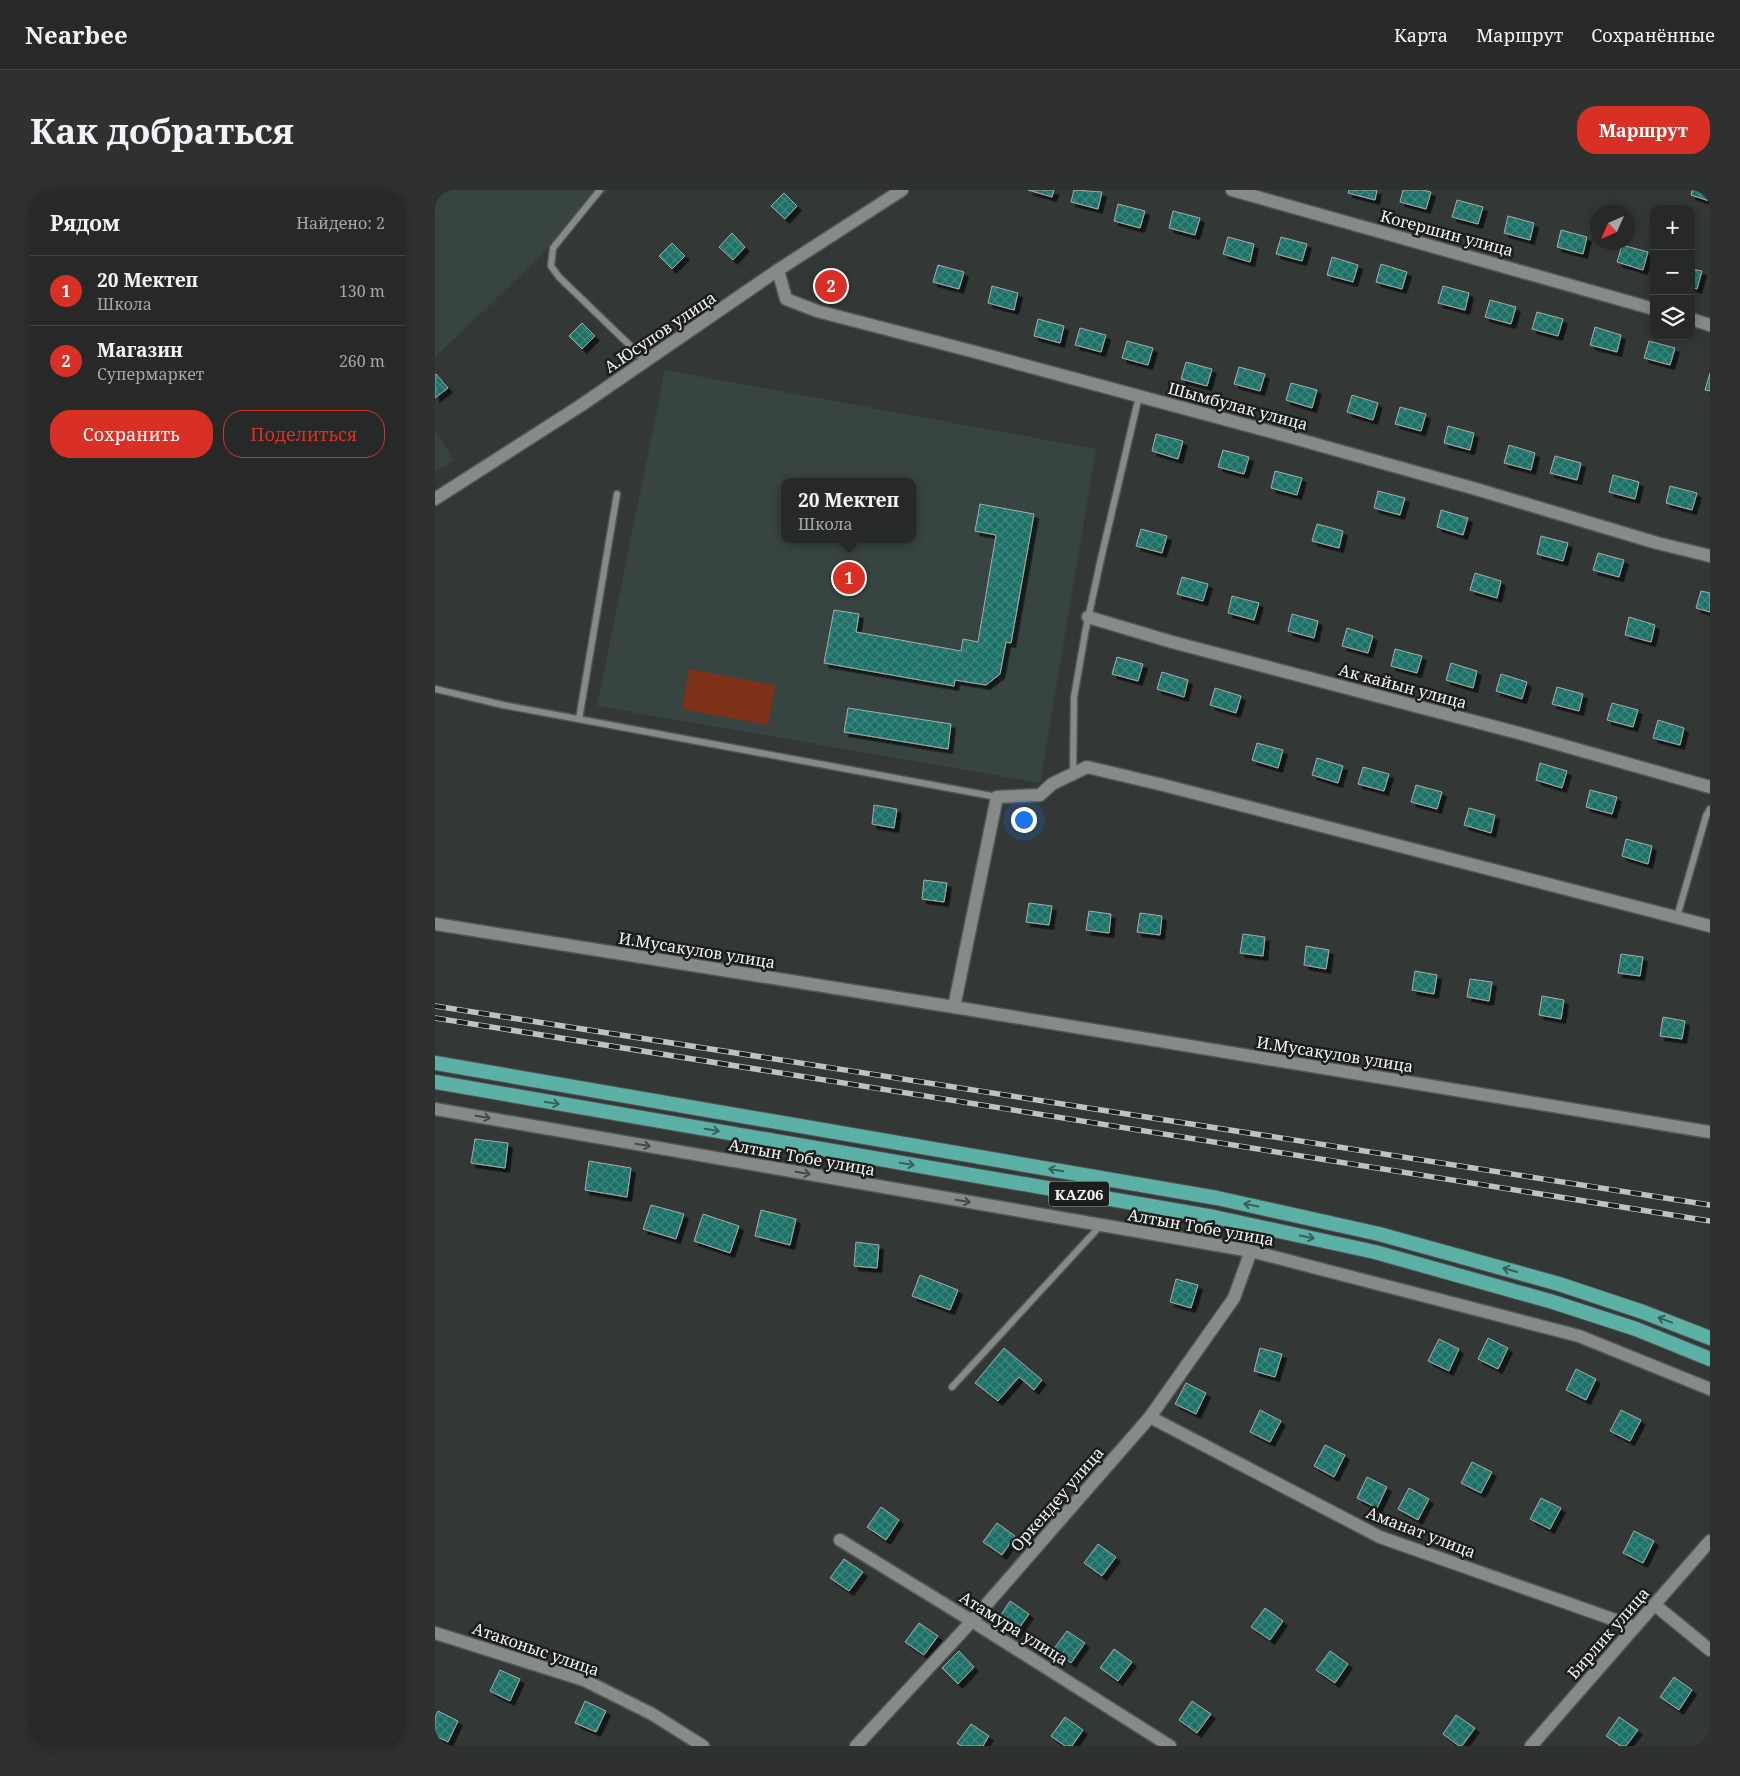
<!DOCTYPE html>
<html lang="ru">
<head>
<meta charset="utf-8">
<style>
	:root { --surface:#262928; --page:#2e3130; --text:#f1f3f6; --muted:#a4a6a8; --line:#424545; --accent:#d93025 }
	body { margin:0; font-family:"Noto Serif",serif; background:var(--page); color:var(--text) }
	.controls { position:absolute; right:15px; top:15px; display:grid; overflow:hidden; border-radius:10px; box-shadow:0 2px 12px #0003 }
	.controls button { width:45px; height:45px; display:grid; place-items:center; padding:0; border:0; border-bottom:1px solid var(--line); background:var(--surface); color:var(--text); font:25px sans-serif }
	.compass { position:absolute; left:1155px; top:15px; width:45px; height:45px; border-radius:50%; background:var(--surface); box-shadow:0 2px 12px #0003; rotate:225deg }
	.you { position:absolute; left:588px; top:629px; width:18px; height:18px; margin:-12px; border:4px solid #fff; border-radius:50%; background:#1a73e8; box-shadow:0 0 0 8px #1a73e833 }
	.badge { display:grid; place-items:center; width:32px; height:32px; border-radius:50%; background:var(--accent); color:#fff; font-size:16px; font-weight:700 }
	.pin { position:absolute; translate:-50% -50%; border:2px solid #fff; box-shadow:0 1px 5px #0006 }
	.popup { position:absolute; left:346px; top:288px; width:135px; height:65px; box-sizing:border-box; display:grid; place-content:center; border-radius:10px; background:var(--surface); filter:drop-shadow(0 1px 4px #0005); font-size:16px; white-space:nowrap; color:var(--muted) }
	.popup b { font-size:19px; color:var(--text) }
	.popup::after { content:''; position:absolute; left:50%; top:100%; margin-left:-10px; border:10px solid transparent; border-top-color:var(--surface) }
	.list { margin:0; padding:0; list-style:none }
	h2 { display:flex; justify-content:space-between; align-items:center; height:65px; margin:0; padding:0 20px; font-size:21px }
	h2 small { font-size:16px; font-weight:400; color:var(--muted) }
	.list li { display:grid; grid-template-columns:32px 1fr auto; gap:15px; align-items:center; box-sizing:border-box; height:70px; padding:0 20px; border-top:1px solid var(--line) }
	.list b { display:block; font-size:19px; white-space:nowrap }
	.list p { margin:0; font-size:16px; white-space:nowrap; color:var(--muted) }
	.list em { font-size:16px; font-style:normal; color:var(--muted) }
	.actions { display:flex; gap:10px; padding:15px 20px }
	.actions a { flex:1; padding:11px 0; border:1px solid var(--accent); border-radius:20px; text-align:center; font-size:18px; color:var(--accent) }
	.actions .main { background:var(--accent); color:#fff }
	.icon { flex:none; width:28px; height:28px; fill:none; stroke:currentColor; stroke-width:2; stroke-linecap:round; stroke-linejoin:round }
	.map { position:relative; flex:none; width:1275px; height:1556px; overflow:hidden; border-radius:20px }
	header { display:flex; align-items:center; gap:30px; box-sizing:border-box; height:70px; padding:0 25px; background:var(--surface); border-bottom:1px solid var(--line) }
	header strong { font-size:24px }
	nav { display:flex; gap:28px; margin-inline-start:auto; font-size:18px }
	.intro { display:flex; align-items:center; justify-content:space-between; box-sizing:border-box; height:120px; padding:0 30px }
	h1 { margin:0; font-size:35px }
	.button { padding:12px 22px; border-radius:20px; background:var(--accent); color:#fff; font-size:18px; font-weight:700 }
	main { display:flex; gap:30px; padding:0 30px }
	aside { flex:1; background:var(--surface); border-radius:20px; box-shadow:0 2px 12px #0003 }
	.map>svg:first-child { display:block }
</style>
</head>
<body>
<header>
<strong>Nearbee</strong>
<nav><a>Карта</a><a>Маршрут</a><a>Сохранённые</a></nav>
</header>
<div class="intro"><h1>Как добраться</h1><a class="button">Маршрут</a></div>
<main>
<aside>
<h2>Рядом<small>Найдено: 2</small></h2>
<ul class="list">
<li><span class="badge">1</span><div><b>20 Мектеп</b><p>Школа</p></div><em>130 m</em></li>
<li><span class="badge">2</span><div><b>Магазин</b><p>Супермаркет</p></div><em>260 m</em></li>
</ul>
<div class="actions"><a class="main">Сохранить</a><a>Поделиться</a></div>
</aside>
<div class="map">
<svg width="1275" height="1556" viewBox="0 0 1275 1556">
	<defs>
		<pattern id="building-cross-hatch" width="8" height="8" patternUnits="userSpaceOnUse" patternTransform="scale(1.25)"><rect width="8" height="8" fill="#1e7168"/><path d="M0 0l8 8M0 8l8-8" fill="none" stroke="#3f867e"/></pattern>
		<filter id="shadow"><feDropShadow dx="4.5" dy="4.5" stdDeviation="0" flood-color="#0009"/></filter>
	</defs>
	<rect width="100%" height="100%" fill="#333736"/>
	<g fill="#384442" fill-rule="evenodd">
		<polygon points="0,0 173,0 0,168"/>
		<path d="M230,180L661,259L605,593L162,516ZM350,292H478V349H350Z"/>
		<polygon points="0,241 19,270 0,282"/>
	</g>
	<polygon fill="#7d3119" points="254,479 340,495 333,535 247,519"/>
	<g fill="url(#building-cross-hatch)" stroke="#a8acac" filter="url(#shadow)">
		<polygon points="593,0 619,0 617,7"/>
		<polygon points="639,0 667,2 663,19 636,12"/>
		<polygon points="914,0 942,0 940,10 913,3"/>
		<polygon points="968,0 988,0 996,2 991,19 965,12"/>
		<polygon points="1257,0 1275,0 1274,11 1256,5"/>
		<polygon points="349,3 362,16 350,29 336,16"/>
		<polygon points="1022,10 1048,17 1043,34 1017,27"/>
		<polygon points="683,14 710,21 705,38 679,31"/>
		<polygon points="738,21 765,28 760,45 734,38"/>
		<polygon points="1073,26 1099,33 1095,50 1069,43"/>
		<polygon points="1126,40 1152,47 1148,64 1122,57"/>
		<polygon points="297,43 310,57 298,70 284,57"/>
		<polygon points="793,47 819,54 815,72 788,64"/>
		<polygon points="846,47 872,54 867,71 841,64"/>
		<polygon points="237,53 250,66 237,79 224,66"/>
		<polygon points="1187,55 1213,62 1208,80 1182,72"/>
		<polygon points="897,67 923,75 918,92 892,85"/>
		<polygon points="946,74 972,82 967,99 941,92"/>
		<polygon points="503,75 529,82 524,99 498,92"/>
		<polygon points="1256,79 1267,81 1262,99 1256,97"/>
		<polygon points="557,96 583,103 579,120 553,113"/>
		<polygon points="1008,96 1034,103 1030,120 1003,113"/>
		<polygon points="1055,110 1081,117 1076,134 1050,127"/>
		<polygon points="1102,122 1128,129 1123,146 1097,139"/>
		<polygon points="603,129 629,136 625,153 599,146"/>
		<polygon points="147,133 160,146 147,159 134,146"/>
		<polygon points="1160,137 1186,145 1182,162 1155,155"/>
		<polygon points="645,138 671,145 666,162 640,155"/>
		<polygon points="692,151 718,158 713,175 687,168"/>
		<polygon points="1214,151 1240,158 1235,175 1209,168"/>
		<polygon points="751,172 777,179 772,196 746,189"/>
		<polygon points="804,177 830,184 825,201 799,194"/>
		<polygon points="1275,183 1275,201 1270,200"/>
		<polygon points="1,184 13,198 0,208 0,185"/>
		<polygon points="856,193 882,200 877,218 851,210"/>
		<polygon points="917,205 943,213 938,230 912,222"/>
		<polygon points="965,217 991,224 986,241 960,234"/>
		<polygon points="1013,236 1039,243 1035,260 1009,253"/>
		<polygon points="721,244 748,251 743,269 717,261"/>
		<polygon points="1074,255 1100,263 1096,280 1069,273"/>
		<polygon points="788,260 814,267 809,284 783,277"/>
		<polygon points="1120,266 1146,273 1142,290 1115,283"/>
		<polygon points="840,281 867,288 862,305 836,298"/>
		<polygon points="1178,285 1204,292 1200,309 1174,302"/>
		<polygon points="1235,296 1262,303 1257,320 1231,313"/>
		<polygon points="943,301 970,308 965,325 939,318"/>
		<polygon points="545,314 599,324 576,453 571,452 565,484 551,495 520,490 519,496 389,473 399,420 424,424 421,442 526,461 528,449 543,452 561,345 540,341"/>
		<polygon points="1006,320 1033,328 1028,345 1002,337"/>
		<polygon points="882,334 908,341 904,358 877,351"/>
		<polygon points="706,339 732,346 727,363 701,356"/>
		<polygon points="1106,346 1133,353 1128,371 1102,364"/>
		<polygon points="1163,363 1189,370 1184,387 1158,380"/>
		<polygon points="1040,383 1066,391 1062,408 1035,400"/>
		<polygon points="747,387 773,394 768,411 742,404"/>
		<polygon points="1266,401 1275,403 1275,422 1261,418"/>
		<polygon points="797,406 824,413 819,430 793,423"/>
		<polygon points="857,424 883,431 879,448 853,441"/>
		<polygon points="1194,427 1220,435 1216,452 1190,445"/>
		<polygon points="912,438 938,446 933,463 907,456"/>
		<polygon points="960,459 987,466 982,483 956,476"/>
		<polygon points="682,467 708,474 703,491 677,484"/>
		<polygon points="1016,473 1042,481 1038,498 1011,490"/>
		<polygon points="727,482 753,490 749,507 722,499"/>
		<polygon points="1066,484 1092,492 1087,509 1061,501"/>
		<polygon points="1122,497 1148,504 1144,521 1117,514"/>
		<polygon points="780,498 806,506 801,523 775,515"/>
		<polygon points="1177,513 1203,520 1198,537 1172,530"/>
		<polygon points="413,518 516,534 513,559 409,542"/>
		<polygon points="1223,530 1249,538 1245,555 1218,548"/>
		<polygon points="822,553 848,560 843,578 817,570"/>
		<polygon points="882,568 908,576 903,593 877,585"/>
		<polygon points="1105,573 1132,581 1127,598 1101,590"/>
		<polygon points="928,577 954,584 949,601 923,594"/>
		<polygon points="981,595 1007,602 1002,619 976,612"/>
		<polygon points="1155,600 1182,607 1177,624 1151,617"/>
		<polygon points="439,615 462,619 459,638 437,634"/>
		<polygon points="1034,618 1060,625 1056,643 1029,635"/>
		<polygon points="1191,649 1217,656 1213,674 1187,666"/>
		<polygon points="489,690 512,693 509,712 487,709"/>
		<polygon points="594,713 617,716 614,735 591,732"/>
		<polygon points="654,721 676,724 674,743 651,740"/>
		<polygon points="705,723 727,726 725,745 702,742"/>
		<polygon points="808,744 830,747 828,766 805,763"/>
		<polygon points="871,756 894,760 891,779 869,775"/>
		<polygon points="1186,764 1208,767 1205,786 1183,783"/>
		<polygon points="980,781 1002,785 999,804 977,800"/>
		<polygon points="1035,789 1057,792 1054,811 1032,807"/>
		<polygon points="1107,806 1129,810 1126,829 1104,825"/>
		<polygon points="1228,827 1250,831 1247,849 1225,846"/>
		<polygon points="40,949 73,953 70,978 36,973"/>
		<polygon points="154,971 196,978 192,1007 150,1000"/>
		<polygon points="216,1015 249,1024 241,1049 208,1039"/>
		<polygon points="326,1020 361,1029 355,1055 320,1046"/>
		<polygon points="268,1024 304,1036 295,1063 259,1051"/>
		<polygon points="421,1052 444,1055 442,1078 419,1076"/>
		<polygon points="485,1085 523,1100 515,1120 477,1106"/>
		<polygon points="741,1089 763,1095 756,1118 735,1112"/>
		<polygon points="1053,1148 1073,1158 1063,1179 1043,1169"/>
		<polygon points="1004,1149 1024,1159 1014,1181 993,1171"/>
		<polygon points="569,1158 607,1190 599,1200 584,1187 563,1211 540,1193"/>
		<polygon points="825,1158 847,1164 840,1187 819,1181"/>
		<polygon points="1141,1179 1161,1189 1151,1210 1131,1200"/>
		<polygon points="751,1193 771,1203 761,1224 740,1214"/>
		<polygon points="825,1220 846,1231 835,1252 815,1242"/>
		<polygon points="1186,1220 1206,1230 1195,1251 1175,1241"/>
		<polygon points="890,1255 910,1265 899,1287 879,1276"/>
		<polygon points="1037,1272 1057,1282 1046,1303 1026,1293"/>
		<polygon points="932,1287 952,1297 942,1318 922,1308"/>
		<polygon points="974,1298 994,1309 983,1330 963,1319"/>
		<polygon points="1106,1308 1126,1318 1115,1339 1095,1329"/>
		<polygon points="446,1317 464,1330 451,1350 432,1337"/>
		<polygon points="562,1333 580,1346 567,1365 548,1352"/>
		<polygon points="1199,1341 1219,1351 1208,1373 1188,1363"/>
		<polygon points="663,1354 681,1367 667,1386 649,1373"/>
		<polygon points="409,1369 428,1382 414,1401 395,1388"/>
		<polygon points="575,1411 594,1424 580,1444 562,1431"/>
		<polygon points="830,1418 848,1431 835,1450 816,1437"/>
		<polygon points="484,1433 503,1446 489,1465 470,1452"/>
		<polygon points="632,1441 650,1453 636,1473 618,1460"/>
		<polygon points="679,1459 697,1472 683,1491 665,1478"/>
		<polygon points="524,1461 539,1477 523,1494 507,1478"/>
		<polygon points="895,1461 913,1474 900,1493 881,1480"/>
		<polygon points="65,1480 85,1489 75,1511 55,1501"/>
		<polygon points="1239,1487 1257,1500 1244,1520 1225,1507"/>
		<polygon points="150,1511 171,1521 161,1542 140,1533"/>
		<polygon points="757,1511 776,1524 762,1543 744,1530"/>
		<polygon points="3,1521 23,1531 13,1552 0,1546 0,1527"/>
		<polygon points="1021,1525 1040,1538 1027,1556 1024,1556 1008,1544"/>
		<polygon points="630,1527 648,1540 637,1556 630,1556 616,1546"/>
		<polygon points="1184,1527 1203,1540 1191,1556 1185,1556 1171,1546"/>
		<polygon points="536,1534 554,1546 548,1556 526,1556 522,1553"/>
	</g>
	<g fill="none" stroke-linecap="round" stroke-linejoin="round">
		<g stroke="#535656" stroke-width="9">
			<g id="service">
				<polyline points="165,0 118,58 116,76 124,87 211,171"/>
				<polyline points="0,499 68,515 562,607"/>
				<polyline points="144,529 182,304"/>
				<polyline points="638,584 639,507 651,438 665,373 704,206"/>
				<polyline points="1242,727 1271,626 1275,619"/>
				<polyline points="517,1197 666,1035"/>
			</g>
		</g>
		<g stroke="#535656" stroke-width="15">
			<g id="minor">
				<polyline points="797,0 1219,119"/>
				<polyline points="343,80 351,109 382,121 544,163 848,245 1041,299 1222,353 1275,366"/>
				<polyline points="1256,129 1275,135"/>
				<polyline points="0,309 145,216 343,80 467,0"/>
				<polyline points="653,427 737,452 1091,545 1275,597"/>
				<polyline points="0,734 519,817 1275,942"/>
				<polyline points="519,817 562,607 605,605 617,594 652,577 728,595 1275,736"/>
				<polyline points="0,919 816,1061 1144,1146 1275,1199"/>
				<polyline points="715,1227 945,1347 1200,1437"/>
				<polyline points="405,1350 537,1431 735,1556"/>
				<polyline points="1220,1415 1275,1460"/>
				<polyline points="0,1443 149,1490 217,1524 268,1556"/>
				<polyline points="421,1556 537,1431 715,1227 799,1108 816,1061"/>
				<polyline points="1096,1556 1275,1351"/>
			</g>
		</g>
		<g stroke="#535656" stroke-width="16">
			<g id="trunk">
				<polyline points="0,873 782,1008 944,1044 1124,1094 1208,1122 1275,1148"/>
				<polyline points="0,892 779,1027 940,1062 1118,1112 1201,1139 1275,1169"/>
			</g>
		</g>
		<use href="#service" stroke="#868a89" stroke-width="6"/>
		<use href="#minor" stroke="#868a89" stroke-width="12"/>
		<use href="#trunk" stroke="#5bb1a6" stroke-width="14"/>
		<g stroke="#bec2c1" stroke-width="5.5">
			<g id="rail">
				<polyline points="0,816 1275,1015"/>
				<polyline points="0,828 1275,1031"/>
			</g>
		</g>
		<use href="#rail" stroke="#1c1e1d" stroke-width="4" stroke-dasharray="11" stroke-linecap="butt"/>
	</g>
	<defs><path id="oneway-shaft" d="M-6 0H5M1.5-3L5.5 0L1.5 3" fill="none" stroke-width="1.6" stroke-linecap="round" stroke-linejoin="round" transform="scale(1.25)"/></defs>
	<g stroke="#38605b">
		<use href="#oneway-shaft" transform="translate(117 913) rotate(10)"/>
		<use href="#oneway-shaft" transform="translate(277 940) rotate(10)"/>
		<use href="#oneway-shaft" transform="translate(472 974) rotate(10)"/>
		<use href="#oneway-shaft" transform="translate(621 980) rotate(-170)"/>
		<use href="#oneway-shaft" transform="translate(816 1015) rotate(-168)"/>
		<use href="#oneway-shaft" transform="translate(872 1047) rotate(12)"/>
		<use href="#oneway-shaft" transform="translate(1075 1080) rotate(-164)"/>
		<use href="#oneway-shaft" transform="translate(1230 1130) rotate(-159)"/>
	</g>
	<g stroke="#464948">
		<use href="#oneway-shaft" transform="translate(48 927) rotate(10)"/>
		<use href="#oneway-shaft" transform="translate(208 955) rotate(10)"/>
		<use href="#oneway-shaft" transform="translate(368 983) rotate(10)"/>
		<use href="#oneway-shaft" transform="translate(528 1011) rotate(10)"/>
	</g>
	<g text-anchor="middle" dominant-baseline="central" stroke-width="5" stroke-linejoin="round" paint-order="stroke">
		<rect fill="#1c1e1d" stroke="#b2b4b4" stroke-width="1" x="614" y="991.5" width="60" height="25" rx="4"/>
		<g font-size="15" font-weight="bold" fill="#f2f5f4">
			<text x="644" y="1004">KАZ06</text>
		</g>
		<g font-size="16" fill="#f2f5f4" stroke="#1c1e1d">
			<text transform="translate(1012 43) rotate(15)">Когершин улица</text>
			<text transform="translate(225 142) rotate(-34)">А.Юсупов улица</text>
			<text transform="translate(803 216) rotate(15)">Шымбулак улица</text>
			<text transform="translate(968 496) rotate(15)">Ак кайын улица</text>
			<text transform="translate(262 760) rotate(9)">И.Мусакулов улица</text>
			<text transform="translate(900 864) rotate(9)">И.Мусакулов улица</text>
			<text transform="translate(367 967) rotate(10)">Алтын Тобе улица</text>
			<text transform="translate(766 1037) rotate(10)">Алтын Тобе улица</text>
			<text transform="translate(622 1309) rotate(-49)">Оркендеу улица</text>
			<text transform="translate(986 1342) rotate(21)">Аманат улица</text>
			<text transform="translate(579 1438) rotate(32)">Атамура улица</text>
			<text transform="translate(1173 1443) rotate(-49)">Бирлик улица</text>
			<text transform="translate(101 1459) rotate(19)">Атаконыс улица</text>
		</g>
	</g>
</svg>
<div class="controls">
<button>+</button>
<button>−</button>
<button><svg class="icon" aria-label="layers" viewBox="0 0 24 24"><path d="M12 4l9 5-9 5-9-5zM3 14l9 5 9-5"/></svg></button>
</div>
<svg class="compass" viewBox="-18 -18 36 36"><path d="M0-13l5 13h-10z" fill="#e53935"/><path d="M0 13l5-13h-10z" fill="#a4a6a8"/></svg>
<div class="you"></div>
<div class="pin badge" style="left:414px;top:388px">1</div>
<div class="popup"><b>20 Мектеп</b>Школа</div>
<div class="pin badge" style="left:396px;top:96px">2</div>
</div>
</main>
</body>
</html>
